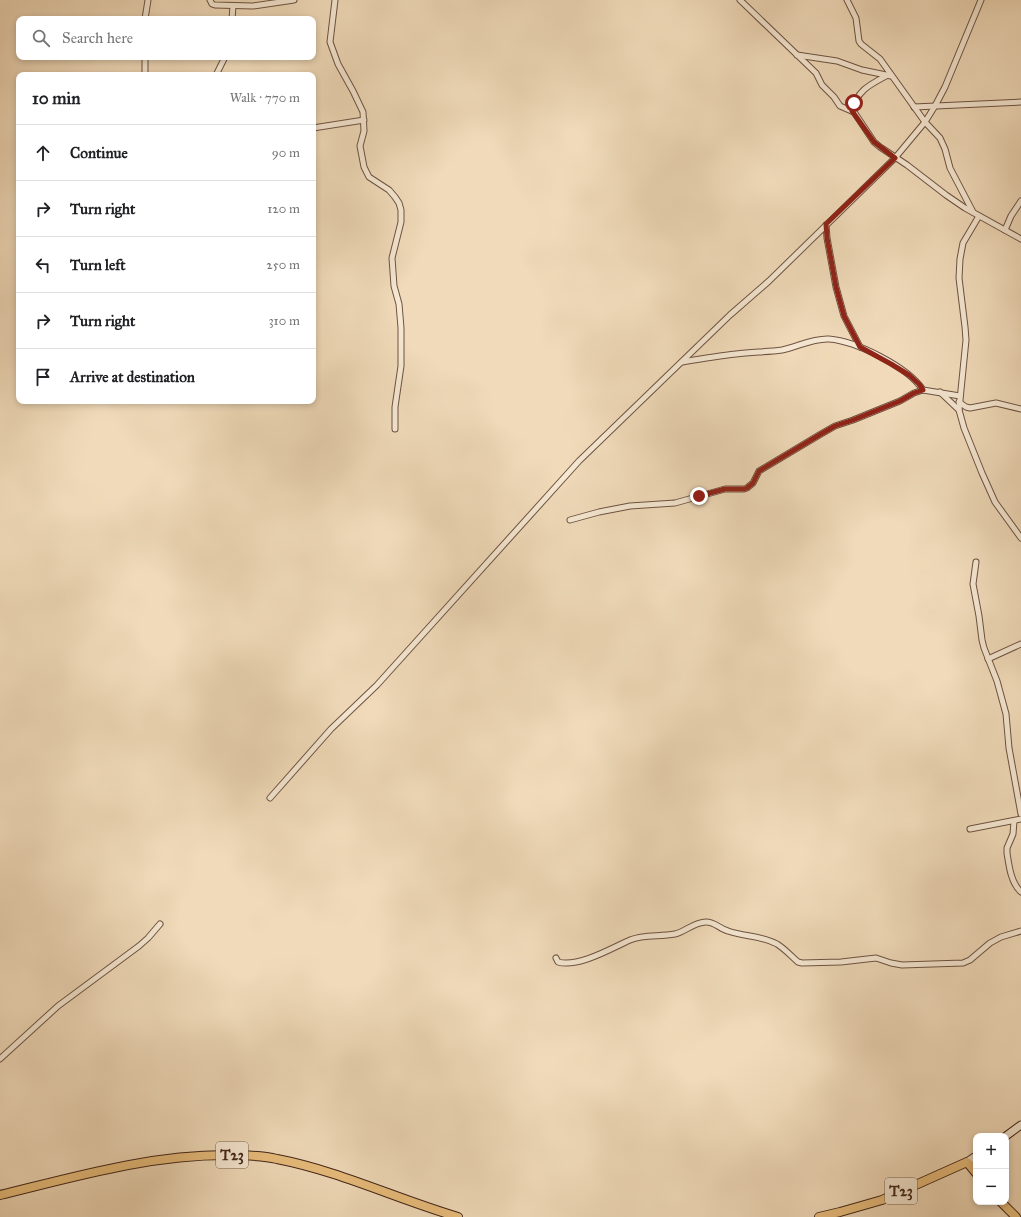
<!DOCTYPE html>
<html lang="en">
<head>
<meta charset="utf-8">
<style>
	:root { --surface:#fff; --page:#f6f6f6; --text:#202124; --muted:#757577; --line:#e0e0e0 }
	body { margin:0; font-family:"IM FELL Great Primer",serif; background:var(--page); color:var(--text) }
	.controls { position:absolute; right:12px; bottom:12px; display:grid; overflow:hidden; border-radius:8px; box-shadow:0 2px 6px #0003 }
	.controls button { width:36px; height:36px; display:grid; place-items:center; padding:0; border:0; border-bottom:1px solid var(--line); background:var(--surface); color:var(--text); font:20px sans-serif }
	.stop { position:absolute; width:12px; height:12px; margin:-9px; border:3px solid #8f2418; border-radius:50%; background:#fff }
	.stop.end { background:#8f2418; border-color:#fff; box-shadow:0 1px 4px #0008 }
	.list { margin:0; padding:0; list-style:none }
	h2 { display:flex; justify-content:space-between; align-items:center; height:52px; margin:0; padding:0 16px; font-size:17px }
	h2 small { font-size:13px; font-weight:400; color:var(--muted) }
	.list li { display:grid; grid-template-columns:26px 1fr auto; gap:12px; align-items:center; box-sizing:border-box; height:56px; padding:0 16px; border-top:1px solid var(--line) }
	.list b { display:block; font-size:15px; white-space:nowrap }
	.list em { font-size:13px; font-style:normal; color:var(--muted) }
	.icon { flex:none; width:22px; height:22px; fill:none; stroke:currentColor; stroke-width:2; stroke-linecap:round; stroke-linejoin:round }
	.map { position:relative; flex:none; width:1021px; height:1217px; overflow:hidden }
	.search { position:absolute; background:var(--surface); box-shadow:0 2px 6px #0003; left:16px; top:16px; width:300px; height:44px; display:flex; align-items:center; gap:10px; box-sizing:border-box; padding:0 14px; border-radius:8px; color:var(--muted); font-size:15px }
	.panel { position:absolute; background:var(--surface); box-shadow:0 2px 6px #0003; left:16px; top:72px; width:300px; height:332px; border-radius:8px }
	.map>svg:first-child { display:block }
</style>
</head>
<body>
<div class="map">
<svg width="1021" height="1217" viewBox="0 0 1021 1217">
	<rect width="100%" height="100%" fill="#f0dab9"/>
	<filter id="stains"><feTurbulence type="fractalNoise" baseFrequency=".005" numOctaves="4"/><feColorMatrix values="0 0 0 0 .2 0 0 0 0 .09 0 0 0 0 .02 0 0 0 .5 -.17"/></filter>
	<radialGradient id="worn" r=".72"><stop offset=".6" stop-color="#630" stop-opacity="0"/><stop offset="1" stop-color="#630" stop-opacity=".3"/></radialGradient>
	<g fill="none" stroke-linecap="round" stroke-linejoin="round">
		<g stroke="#6d5342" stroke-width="7">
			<g id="street">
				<polyline points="210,0 212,4 215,5 253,6 294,0"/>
				<polyline points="335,0 330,42 338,64 353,91 363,112 364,131 360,146 364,167 369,177 389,190 395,197 399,203 401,210 401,222 392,258 394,286 399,304 401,328 401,366 395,407 395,429"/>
				<polyline points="740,0 816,73 822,85 834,97 840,106 854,112 874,142 880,147 907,165 946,195 965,208 1021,239"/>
				<polyline points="847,0 856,18 859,41 861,44 880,59 925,122 940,138 945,149 950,168 973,212"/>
				<polyline points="145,19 148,0"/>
				<polyline points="232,19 233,6"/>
				<polyline points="797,55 837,61 862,70 891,76"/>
				<polyline points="145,57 145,75"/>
				<polyline points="216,75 225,57"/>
				<polyline points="914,107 1021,102"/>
				<path d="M852,111C857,91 869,85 886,76"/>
				<polyline points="313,128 364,120"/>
				<polyline points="979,216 963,243 960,259 959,278 965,327 966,340 959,410 964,428 982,473 995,502 1021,538"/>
				<polyline points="826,225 827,238 836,287 844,316 860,347"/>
				<polyline points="1005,230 1011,216 1021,201"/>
				<path d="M682,362C700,359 718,356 736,354C751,352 767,352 782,350C797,347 813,338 829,339C856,341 908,367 923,390"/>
				<polyline points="940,392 959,410"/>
				<polyline points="959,402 966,407 970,408 996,403 1021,409"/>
				<polyline points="570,520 599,512 630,506 675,503 725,489 744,489 747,488 753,483 759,471 821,434 835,426 853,420 900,401 914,393 923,390 960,396"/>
				<polyline points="976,562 973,584 979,616 982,640 984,648 997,681 1006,714 1009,748 1021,814"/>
				<polyline points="988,659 1021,644"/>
				<polyline points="270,798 331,729 377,685 579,461 730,315 769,281 895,158 925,122 935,106 945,87 981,0"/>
				<path d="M1014,821L1013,834L1007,848V853C1009,866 1011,883 1021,892"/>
				<polyline points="970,829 1021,819"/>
				<path d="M556,958L558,962C578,968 612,948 630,940C644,934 659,937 675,934C685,932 694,922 706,922C715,922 720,929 728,931C745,937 760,935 777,944C785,949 791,956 798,962L802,963L841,962L876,958L891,963L902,965L963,963L970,960L990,943L1001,937L1021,931"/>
				<polyline points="0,1059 58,1006 139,946 148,938 160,924"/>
			</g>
		</g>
		<g stroke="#41261a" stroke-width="9">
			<g id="secondary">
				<polyline points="1006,1136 1021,1125"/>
				<polyline points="967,1162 976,1156"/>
			</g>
		</g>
		<g stroke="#41261a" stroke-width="10">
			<g id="primary">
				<path d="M0,1195C74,1177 149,1155 226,1155C243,1155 260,1155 277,1159C339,1171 397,1199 458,1217"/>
				<polyline points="1001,1202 1016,1217"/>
				<polyline points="819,1217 840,1212 882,1200 967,1162 976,1173"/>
			</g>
		</g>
		<use href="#street" stroke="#f5e7d2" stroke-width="5"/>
		<use href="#secondary" stroke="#f5e7d2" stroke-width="7"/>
		<use href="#primary" stroke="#e8bd7c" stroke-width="8"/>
	</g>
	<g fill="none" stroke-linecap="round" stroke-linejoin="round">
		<polyline stroke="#8f2418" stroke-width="5" points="699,496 725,489 744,489 747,488 753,483 759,471 821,434 835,426 853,420 900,401 914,393 923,390 919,384 909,375 891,364 860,347 844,316 836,287 827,238 826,224 895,158 874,142 852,111 854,103"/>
	</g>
	<g text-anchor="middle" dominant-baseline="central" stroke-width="3.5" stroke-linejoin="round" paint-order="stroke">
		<g fill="#f5e7d2" stroke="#776051" stroke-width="1">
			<rect x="216" y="1142" width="32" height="26" rx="3"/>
			<rect x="885" y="1178" width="32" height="26" rx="3"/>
		</g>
		<g font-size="15" font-weight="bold" fill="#41261a">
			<text x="232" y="1155">T23</text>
			<text x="901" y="1191">T23</text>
		</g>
	</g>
	<rect width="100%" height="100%" filter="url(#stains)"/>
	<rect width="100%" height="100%" fill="url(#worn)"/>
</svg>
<div class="controls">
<button>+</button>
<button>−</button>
</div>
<div class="stop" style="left:854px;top:103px"></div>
<div class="stop end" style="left:699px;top:496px"></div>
<div class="search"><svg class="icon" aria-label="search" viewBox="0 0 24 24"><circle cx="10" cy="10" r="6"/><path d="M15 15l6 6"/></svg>Search here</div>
<section class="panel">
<h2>10 min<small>Walk · 770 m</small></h2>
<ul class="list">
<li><svg class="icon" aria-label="ahead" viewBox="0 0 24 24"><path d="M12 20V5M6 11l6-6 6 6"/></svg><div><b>Continue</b></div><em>90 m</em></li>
<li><svg class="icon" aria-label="right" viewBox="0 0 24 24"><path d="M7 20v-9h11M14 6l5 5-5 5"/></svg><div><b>Turn right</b></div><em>120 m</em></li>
<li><svg class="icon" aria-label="left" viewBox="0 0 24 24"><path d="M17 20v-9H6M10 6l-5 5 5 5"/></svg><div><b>Turn left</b></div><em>250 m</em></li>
<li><svg class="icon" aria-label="right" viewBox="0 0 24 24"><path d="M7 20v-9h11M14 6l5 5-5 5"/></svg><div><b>Turn right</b></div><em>310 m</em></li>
<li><svg class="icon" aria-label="arrive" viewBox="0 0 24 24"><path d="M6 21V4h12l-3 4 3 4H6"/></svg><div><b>Arrive at destination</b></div></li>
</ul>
</section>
</div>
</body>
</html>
